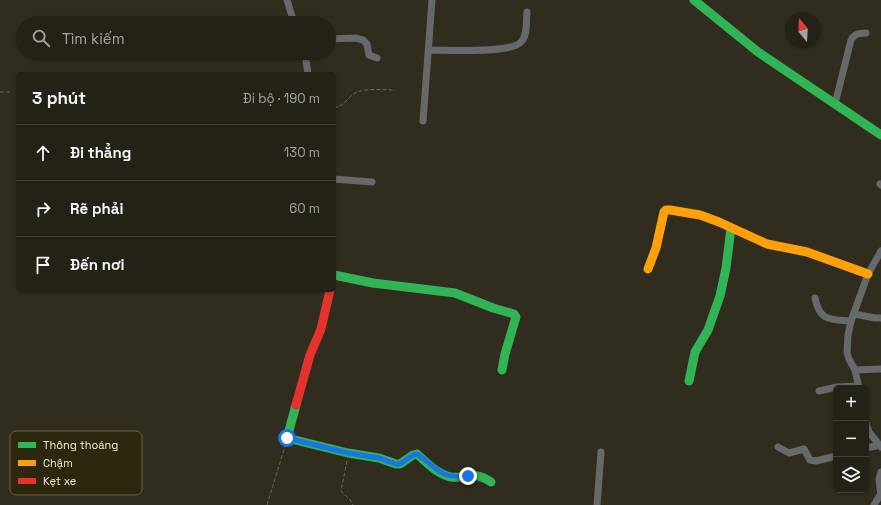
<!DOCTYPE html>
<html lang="vi">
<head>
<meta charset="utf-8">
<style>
	:root { --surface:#242217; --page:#2c2a20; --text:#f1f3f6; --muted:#a3a4a1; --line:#413f36 }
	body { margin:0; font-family:"Space Grotesk",sans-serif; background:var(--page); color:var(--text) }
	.controls { position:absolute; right:12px; bottom:12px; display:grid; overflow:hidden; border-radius:6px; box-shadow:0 1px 3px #0004 }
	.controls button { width:36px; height:36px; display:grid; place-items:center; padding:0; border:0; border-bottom:1px solid var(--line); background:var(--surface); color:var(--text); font:20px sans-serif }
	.compass { position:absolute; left:785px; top:12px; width:36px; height:36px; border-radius:50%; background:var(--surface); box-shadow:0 1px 3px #0004; rotate:342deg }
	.stop { position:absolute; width:12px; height:12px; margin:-9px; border:3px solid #1a73e8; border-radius:50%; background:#fff }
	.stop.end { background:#1a73e8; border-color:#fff; box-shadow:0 1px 4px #0008 }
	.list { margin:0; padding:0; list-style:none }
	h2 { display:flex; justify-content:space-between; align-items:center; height:52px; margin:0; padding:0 16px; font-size:17px }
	h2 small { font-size:13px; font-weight:400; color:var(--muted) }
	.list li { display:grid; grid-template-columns:26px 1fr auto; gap:12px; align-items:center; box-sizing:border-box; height:56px; padding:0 16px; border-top:1px solid var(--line) }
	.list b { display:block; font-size:15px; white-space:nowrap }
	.list em { font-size:13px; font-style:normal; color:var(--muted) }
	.icon { flex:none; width:22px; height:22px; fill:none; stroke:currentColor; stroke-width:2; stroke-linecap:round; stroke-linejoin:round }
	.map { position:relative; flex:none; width:881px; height:505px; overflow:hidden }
	.search { position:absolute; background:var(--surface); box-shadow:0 1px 3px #0004; left:16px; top:16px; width:320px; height:44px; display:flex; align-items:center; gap:10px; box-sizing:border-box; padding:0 14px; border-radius:22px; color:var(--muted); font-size:15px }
	.panel { position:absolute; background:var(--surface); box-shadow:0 1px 3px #0004; left:16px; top:72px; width:320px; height:220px; border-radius:6px }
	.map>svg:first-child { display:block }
</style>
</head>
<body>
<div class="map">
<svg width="881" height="505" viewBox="0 0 881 505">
	<rect width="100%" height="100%" fill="#302d1f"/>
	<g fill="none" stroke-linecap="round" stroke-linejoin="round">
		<g stroke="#666765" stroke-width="1" stroke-dasharray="4 2" stroke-linecap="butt">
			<polyline points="0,92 12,92"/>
			<path d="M334,108C345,106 348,96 357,92C368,88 383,90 395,90"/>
			<polyline points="347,461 341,491 350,500 353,505"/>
			<polyline points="267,505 285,446"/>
		</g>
		<g stroke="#65696c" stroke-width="7">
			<polyline points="287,0 294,23"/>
			<polyline points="329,39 355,38 363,40 367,44 369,55 377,58"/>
			<path d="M429,50C447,50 510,54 521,42C528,35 526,21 527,12"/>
			<polyline points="305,53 308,74"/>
			<path d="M835,104L851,40C854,34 859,33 866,33"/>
			<polyline points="423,121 432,0"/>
			<polyline points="334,179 372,182"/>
			<polyline points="880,184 881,185"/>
			<path d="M815,298C820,322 830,319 851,321"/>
			<polyline points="854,314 875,318 881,318"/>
			<polyline points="855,370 881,369"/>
			<polyline points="859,388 855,370 849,359 847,353 848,335 851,321 868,274 881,251"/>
			<polyline points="819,391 837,387 858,386"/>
			<polyline points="866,423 869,432 881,447"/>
			<polyline points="778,447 789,453 804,449 810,460 816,461 836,456"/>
			<polyline points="866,448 880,445"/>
			<polyline points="881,472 879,479 881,496"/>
			<polyline points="597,505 601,452"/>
			<polyline points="874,505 880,495"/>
		</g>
		<g stroke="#30b455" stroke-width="9">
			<polyline points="694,0 758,52 881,135"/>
			<polyline points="334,275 373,283 455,293 493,308 514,314 516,317 505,354 502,370"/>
			<polyline points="689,381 695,352 708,330 720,296 726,268 731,228"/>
			<path d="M296,405L287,438L348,453L379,458L396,464H400L413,455L417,454C427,463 437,474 451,477C469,479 473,470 491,482"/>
		</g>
		<polyline stroke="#ff9f0a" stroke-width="9" points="648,269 656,248 664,212 666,210 670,210 700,215 719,222 767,244 807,252 868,274"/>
		<polyline stroke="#e5322d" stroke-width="9" points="296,405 310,355 321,329 330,290"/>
	</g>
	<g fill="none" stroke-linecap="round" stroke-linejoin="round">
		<path stroke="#1a73e8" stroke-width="5" d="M287,438L348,453L379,458L396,464H400L413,455L417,454C438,468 439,479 468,476"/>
	</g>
	<rect x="10" y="431" width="132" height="64" rx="6" fill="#2d270e" stroke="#67624b" stroke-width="1"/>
	<rect x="18" y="442" width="18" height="6" fill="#30b455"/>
	<rect x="18" y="460" width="18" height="6" fill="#ff9f0a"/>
	<rect x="18" y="478" width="18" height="6" fill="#e5322d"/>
	<g font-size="11" fill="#edeada">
		<text x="43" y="449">Thông thoáng</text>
		<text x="43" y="467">Chậm</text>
		<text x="43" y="485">Kẹt xe</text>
	</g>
</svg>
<div class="controls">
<button>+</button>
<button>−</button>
<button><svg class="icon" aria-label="layers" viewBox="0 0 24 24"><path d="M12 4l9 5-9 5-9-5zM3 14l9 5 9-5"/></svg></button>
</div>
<svg class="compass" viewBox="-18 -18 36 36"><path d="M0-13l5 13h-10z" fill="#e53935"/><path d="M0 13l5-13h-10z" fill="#a3a4a1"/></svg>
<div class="stop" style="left:287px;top:438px"></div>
<div class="stop end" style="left:468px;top:476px"></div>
<div class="search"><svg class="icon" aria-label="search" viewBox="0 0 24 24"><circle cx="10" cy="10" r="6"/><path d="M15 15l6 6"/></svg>Tìm kiếm</div>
<section class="panel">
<h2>3 phút<small>Đi bộ · 190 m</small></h2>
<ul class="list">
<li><svg class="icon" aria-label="ahead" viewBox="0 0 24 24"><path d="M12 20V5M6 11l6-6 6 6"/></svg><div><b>Đi thẳng</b></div><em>130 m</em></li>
<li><svg class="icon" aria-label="right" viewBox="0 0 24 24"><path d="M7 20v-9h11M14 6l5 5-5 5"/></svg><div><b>Rẽ phải</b></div><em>60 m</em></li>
<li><svg class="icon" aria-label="arrive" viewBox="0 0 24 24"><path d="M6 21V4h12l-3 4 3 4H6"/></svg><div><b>Đến nơi</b></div></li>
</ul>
</section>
</div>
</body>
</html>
